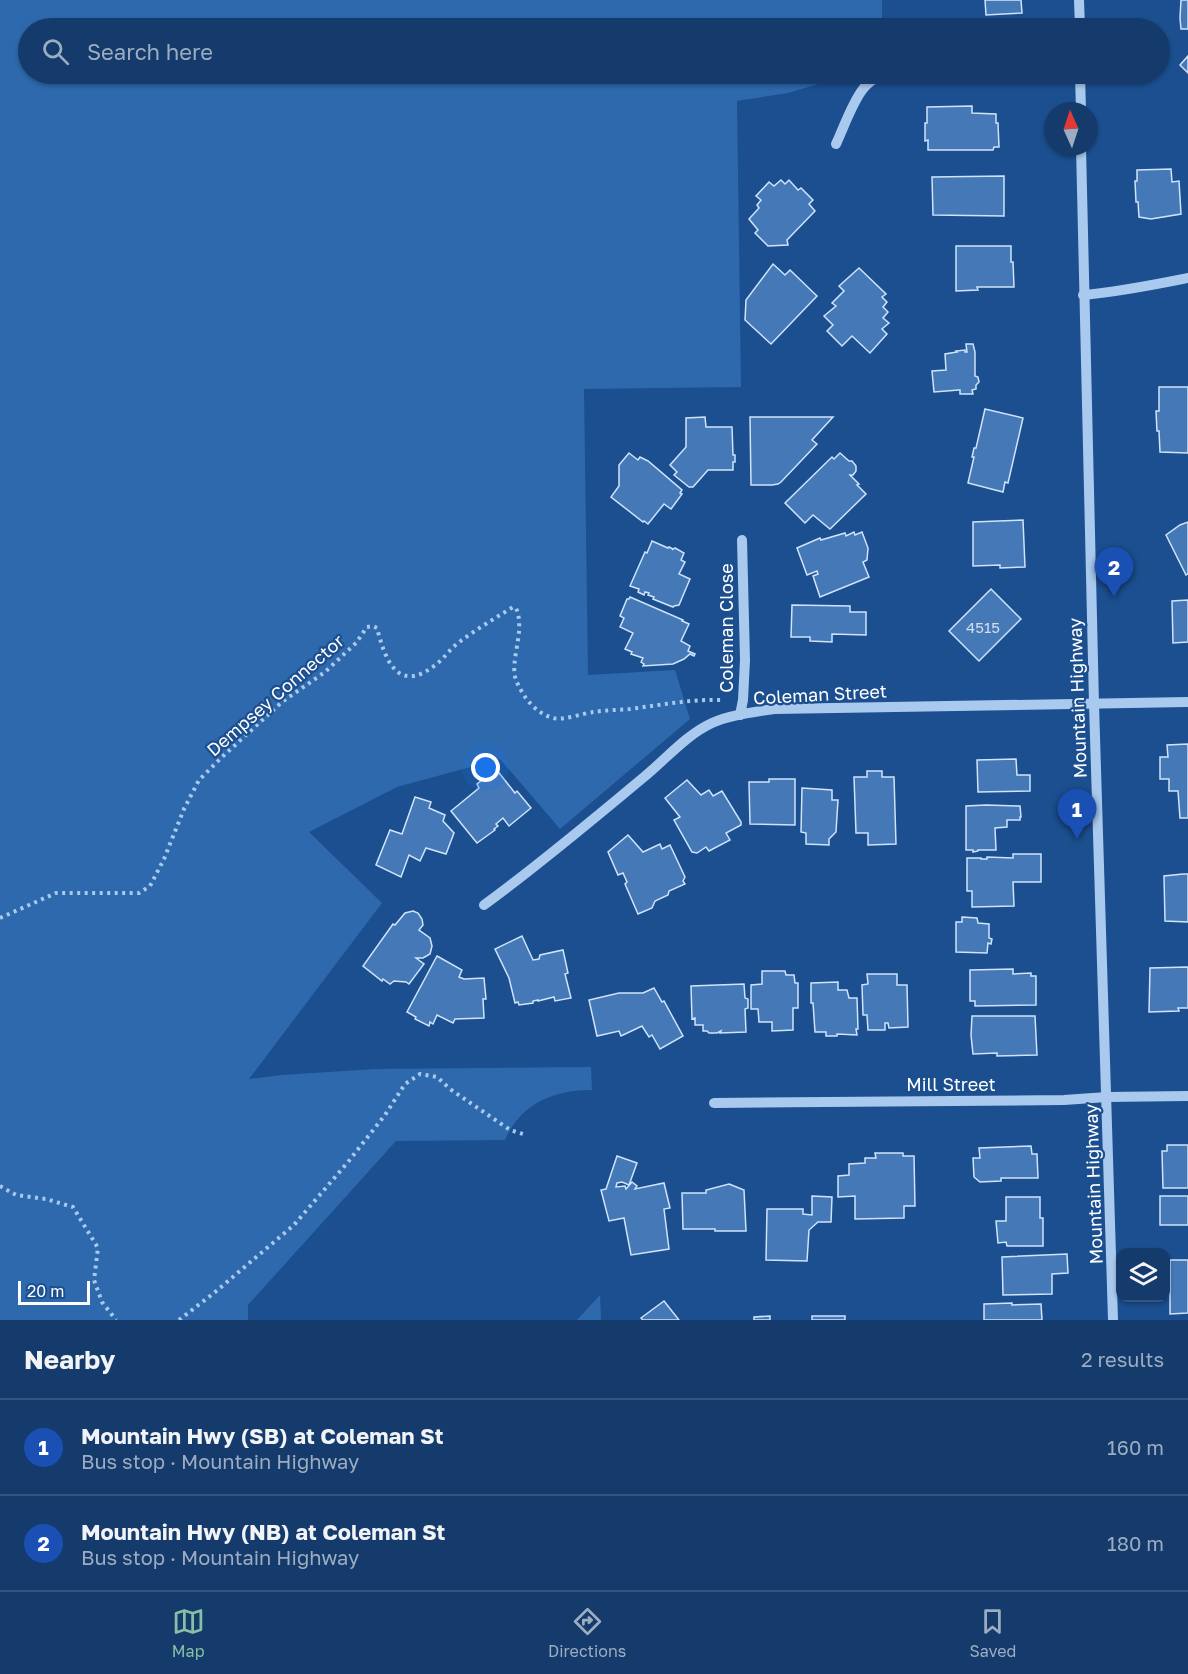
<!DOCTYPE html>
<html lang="en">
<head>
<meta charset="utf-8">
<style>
	:root { --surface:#143b6b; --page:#1d4271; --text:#f1f3f6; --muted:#9dadc1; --line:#33557e; --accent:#8abfa5 }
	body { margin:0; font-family:"Golos Text",sans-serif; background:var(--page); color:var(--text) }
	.controls { position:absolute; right:18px; bottom:18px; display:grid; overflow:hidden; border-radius:12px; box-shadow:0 2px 4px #0004 }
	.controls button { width:54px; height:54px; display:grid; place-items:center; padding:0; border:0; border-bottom:2px solid var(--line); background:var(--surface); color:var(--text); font:30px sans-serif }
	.compass { position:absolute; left:1044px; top:102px; width:54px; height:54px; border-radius:50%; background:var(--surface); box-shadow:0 2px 4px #0004; rotate:357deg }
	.scale { position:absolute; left:18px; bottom:15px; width:72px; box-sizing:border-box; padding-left:6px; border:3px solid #fff; border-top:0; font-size:16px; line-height:21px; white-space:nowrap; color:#fff; -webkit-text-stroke:4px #1b4f8f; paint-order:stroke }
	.you { position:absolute; left:486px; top:768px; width:21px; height:21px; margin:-15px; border:4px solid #fff; border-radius:50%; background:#1a73e8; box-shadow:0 0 0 9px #1a73e833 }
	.badge { display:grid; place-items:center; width:39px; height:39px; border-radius:50%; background:var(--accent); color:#fff; font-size:20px; font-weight:700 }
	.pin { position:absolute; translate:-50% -50px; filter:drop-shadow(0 2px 3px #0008) }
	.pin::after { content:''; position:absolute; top:32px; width:21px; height:18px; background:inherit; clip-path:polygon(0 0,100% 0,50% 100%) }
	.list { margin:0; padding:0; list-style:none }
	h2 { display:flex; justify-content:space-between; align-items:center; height:78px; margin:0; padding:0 24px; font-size:26px }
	h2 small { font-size:20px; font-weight:400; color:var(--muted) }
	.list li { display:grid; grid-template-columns:39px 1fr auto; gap:18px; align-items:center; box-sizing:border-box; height:96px; padding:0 24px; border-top:2px solid var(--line) }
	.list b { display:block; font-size:22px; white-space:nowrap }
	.list p { margin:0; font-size:20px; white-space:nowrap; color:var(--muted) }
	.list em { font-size:20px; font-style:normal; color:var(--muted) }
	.icon { flex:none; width:33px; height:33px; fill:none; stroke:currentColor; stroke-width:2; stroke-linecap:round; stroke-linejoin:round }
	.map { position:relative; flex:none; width:1188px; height:1320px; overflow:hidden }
	.search { position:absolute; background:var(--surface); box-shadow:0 2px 4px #0004; left:18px; right:18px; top:18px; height:66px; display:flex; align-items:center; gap:15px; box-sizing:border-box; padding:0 21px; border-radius:33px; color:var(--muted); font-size:22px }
	.sheet { height:270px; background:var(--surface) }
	nav { display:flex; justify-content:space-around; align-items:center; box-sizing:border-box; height:84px; border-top:2px solid var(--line); background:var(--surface); font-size:16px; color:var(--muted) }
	nav a { display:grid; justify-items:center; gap:3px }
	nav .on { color:var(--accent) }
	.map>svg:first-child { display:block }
</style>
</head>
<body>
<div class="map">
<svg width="1188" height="1320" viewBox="0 0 1188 1320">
	<rect width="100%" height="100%" fill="#1b4f8f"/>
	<g fill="#2e69ad">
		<path d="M0,0H882V28H28V74H847L842,77L788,93L737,101L741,387L584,389L588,675L675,670L690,719L560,829L500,759L397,787L309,832L382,903L249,1079L281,1075L376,1069L591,1067L592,1090C554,1090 521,1103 505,1140L396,1141L248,1305V1320H0Z"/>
		<polygon points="600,1295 601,1320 577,1320"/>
	</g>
	<g fill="#4478b7" stroke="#cfe3fa" stroke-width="1.5">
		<polygon points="985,0 1021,0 1022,13 986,15"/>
		<polygon points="1181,0 1188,0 1188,29 1181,29 1180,18"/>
		<polygon points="1188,56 1188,73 1180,65"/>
		<polygon points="972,106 972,113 996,114 996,123 998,123 999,147 994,147 993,150 928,150 928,140 925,141 925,123 927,123 927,107"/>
		<polygon points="1171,169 1172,182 1179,181 1181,214 1151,219 1139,217 1138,202 1136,202 1135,181 1137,181 1137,170"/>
		<polygon points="1004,176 1004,216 933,215 932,177"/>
		<polygon points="781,180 785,184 789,180 798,190 801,188 813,200 809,204 815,211 787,240 788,245 768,246 755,233 758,230 749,219 759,208 757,205 761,200 756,196 769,182 774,186"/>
		<polygon points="956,246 1011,246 1011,262 1013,262 1014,287 977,287 978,290 956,291"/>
		<polygon points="773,264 785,275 790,270 817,296 771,344 745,320 746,300"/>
		<polygon points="859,268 886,294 882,297 887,302 883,307 888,312 883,318 889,323 882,329 887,334 870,353 852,336 842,346 827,331 833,325 824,316 836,306 832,303 844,291 839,286"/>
		<polygon points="966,344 973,344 975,352 975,376 978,377 979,382 976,385 976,389 972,390 973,394 960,394 960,390 959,390 934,392 932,371 946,370 945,354 957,352 956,351 965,350 965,352 967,352"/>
		<polygon points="1159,387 1188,387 1188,453 1160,452 1159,431 1157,431 1156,411 1159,411"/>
		<polygon points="985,409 1023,418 1008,483 1005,482 1003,492 968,483 974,457 972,457 974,448 976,448"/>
		<polygon points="705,417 706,427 732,427 733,455 735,455 735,462 733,462 733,470 708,470 693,487 689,487 674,475 677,472 670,465 686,447 686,418"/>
		<polygon points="750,417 833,417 812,440 817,444 781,482 778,484 772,485 751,485"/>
		<polygon points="629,453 638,460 640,457 648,461 682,490 680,493 682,494 671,509 664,504 648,524 644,521 643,522 611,497 619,486 619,465"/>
		<polygon points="840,453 849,461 852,461 856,466 856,471 853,475 850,475 859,484 857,485 866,494 830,529 813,515 805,523 785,503 832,457 834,459"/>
		<polygon points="1023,520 1025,567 1000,568 1000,565 973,566 973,522"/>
		<polygon points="1188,522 1188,574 1186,575 1166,535 1180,525"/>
		<polygon points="854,532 855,535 862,532 868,548 867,560 863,562 869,577 820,597 813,576 818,574 817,571 807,575 797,548 820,538 821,540 845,533 846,536"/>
		<polygon points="652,541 668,548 669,547 673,549 672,550 675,548 684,553 681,560 685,562 679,574 690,579 679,605 674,606 673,607 653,599 654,597 648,595 649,593 645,592 644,595 638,592 639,589 630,586 645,552 647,553"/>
		<polygon points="991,589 1021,619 979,661 949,631"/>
		<polygon points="630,597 683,620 682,621 689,624 681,641 690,646 688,651 695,654 694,656 690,654 684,659 673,664 643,666 644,664 641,662 643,658 631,654 632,652 625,649 633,633 620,627 624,618 620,616 627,599 629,599"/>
		<polygon points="1188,600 1188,642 1173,643 1172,601"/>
		<polygon points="792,605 850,606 850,612 866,612 866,635 832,634 832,642 810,641 810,637 791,637"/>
		<polygon points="1188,744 1188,818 1180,818 1178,791 1169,791 1169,779 1160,779 1160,757 1168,757 1167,745"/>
		<polygon points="1016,759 1017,775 1030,775 1030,791 978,792 977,760"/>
		<polygon points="496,769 515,793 517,791 531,808 509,826 503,818 496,824 498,826 494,829 495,830 477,843 451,811 479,788 477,784"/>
		<polygon points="867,771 882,771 882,777 894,777 896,844 868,845 868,833 856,833 854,777 867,777"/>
		<polygon points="769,779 795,779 795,825 750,824 749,782 769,782"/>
		<polygon points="687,780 701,795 709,790 713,796 722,791 741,822 741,825 726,833 730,840 709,851 706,847 697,853 692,852 674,820 680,817 665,798"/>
		<polygon points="802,788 832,790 832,800 838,800 836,832 829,839 829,845 806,844 806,833 801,832"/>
		<polygon points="415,797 431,802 429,808 445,815 443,821 454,833 446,854 426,848 420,861 409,855 401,877 376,865 390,830 402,834"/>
		<polygon points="986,805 1020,806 1021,817 1020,817 1020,820 1007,820 1007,827 995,828 996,850 978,850 978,851 973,852 973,850 966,850 966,806"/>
		<polygon points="628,835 643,852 660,844 662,849 670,845 685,877 683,881 685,884 669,891 668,895 655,901 652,908 638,914 625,884 627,882 623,873 618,875 608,852"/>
		<polygon points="1013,854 1041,854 1041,882 1013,882 1014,906 972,907 972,891 967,891 967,858 981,858 981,859 987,859 987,857 1013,858"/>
		<polygon points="1183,874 1188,874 1188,922 1165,921 1164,876"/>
		<polygon points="413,911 418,913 422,919 423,925 419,930 430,938 432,946 430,954 423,958 416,958 424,964 409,984 406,982 394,981 390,984 383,979 382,981 363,966 393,924 395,925 405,913"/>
		<polygon points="962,917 977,918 978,923 989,924 989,938 992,939 991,944 988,943 987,953 956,952 956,922 962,922"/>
		<polygon points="522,936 533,960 539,959 540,955 563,950 568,973 565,974 571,998 555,1001 554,997 538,1001 538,1000 533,1001 533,1003 519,1005 518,1002 515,1003 509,978 495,949"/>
		<polygon points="437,956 462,970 459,977 464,979 484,978 486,999 483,999 484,1018 455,1019 453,1023 437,1015 433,1024 430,1022 429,1026 415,1019 416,1017 407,1012"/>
		<polygon points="1188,967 1188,1008 1178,1008 1179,1011 1149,1012 1150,968"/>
		<polygon points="1013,969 1013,974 1031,973 1031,976 1036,976 1036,1005 975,1006 975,1001 970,1001 970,970"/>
		<polygon points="762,971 785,971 786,975 794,975 795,983 798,983 798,1008 793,1008 793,1030 772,1031 772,1022 759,1022 758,1009 751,1009 751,985 762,984"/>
		<polygon points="867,974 897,974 897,985 907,985 908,1027 889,1028 888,1023 885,1023 885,1030 868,1030 867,1015 863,1015 862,985 868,984"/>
		<polygon points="838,982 838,990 847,990 849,998 857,998 858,1029 856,1029 857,1035 837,1034 837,1036 826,1036 826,1032 815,1032 813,1003 811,1003 811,983"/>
		<polygon points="744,984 745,998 748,999 748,1008 745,1009 746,1032 720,1033 721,1031 717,1033 709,1033 707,1031 703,1031 703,1025 695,1025 695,1018 692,1019 691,986"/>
		<polygon points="654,988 662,1002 664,1001 683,1036 660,1049 652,1035 649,1037 642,1026 621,1036 619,1031 597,1036 589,1000 619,993 643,993"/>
		<polygon points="972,1016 1035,1016 1037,1055 997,1056 997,1053 973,1054 971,1035"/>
		<polygon points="1167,1145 1188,1145 1188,1188 1163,1188 1162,1151 1167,1151"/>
		<polygon points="1031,1146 1032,1154 1037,1154 1038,1178 1001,1178 1001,1181 980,1182 974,1177 973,1158 980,1158 979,1148"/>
		<polygon points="875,1153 903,1153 903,1156 914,1156 915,1206 904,1206 904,1218 855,1219 855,1196 838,1197 838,1176 849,1175 849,1164 865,1163 865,1158 876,1158"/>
		<polygon points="617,1156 637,1163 629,1185 622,1182 617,1183 616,1187 625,1186 626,1189 632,1182 637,1186 635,1189 664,1183 670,1208 664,1209 669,1249 631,1255 624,1218 609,1221 601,1190 606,1189"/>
		<polygon points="729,1184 744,1190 746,1231 715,1231 715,1229 683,1229 682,1193 706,1193 706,1190"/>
		<polygon points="812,1196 832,1197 831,1222 818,1222 809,1230 807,1261 766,1260 767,1209 803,1209 803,1214 812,1215"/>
		<rect x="1160" y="1196" width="28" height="29"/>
		<polygon points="1006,1197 1040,1197 1040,1218 1043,1218 1043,1246 1007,1246 1006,1242 998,1243 996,1221 1006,1221"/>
		<polygon points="1067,1254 1068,1273 1052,1274 1052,1294 1003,1295 1002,1257"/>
		<polygon points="1170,1260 1188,1260 1188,1313 1170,1314"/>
		<polygon points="664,1301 679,1320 643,1320 641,1318"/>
		<polygon points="1012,1303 1012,1305 1041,1304 1042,1320 984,1320 984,1304"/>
		<polygon points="770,1316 770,1320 754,1320 754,1317"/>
		<rect x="812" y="1316" width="33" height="4"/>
	</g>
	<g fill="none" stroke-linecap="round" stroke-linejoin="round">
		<g stroke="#a9c9ee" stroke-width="4" stroke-dasharray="3 4.5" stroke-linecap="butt">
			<path d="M0,918L56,893H139L150,886L164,859L184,809L199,780L221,758L282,702L325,672L356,643L367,627L373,626L377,628C385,659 397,694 434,666C443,660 449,650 458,643C475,630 494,619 513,607L516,608C526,631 509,661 516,680C523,697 535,713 553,718C563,721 583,713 594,712C606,710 618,710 630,709C661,705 691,699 722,700"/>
			<polyline points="0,1186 16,1195 46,1199 73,1207 98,1248 94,1280 102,1302 116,1320"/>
			<polyline points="179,1320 214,1293 294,1225 348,1162 385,1115 405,1084 420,1074 437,1077 450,1089 510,1130 523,1134"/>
		</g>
		<g stroke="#a9c9ee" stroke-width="10">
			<polyline points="1079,0 1080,28"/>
			<polyline points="1080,74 1081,111"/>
			<path d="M836,144C844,127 852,103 863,89C867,83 875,78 881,74"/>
			<polyline points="1081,147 1094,704 1113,1320"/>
			<path d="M1083,295C1119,292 1153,285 1188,278"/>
			<polyline points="740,715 743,700 745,660 742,540"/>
			<path d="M484,905C539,865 591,821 644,777C666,759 686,735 712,723C729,715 755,712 774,709L1188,702"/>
			<polyline points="714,1103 1064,1100 1107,1097 1188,1096"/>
		</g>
	</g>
	<g text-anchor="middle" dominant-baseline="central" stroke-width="4.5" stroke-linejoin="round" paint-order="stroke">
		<g font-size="15" fill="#d0dded">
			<text x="983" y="627">4515</text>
		</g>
		<g font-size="18" fill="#fff" stroke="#1b4f8f">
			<text transform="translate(726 628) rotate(-90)">Coleman Close</text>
			<text transform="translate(820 694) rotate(-3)">Coleman Street</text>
			<text transform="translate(275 695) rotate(-41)">Dempsey Connector</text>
			<text transform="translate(1077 698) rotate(-92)">Mountain Highway</text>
			<text x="951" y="1084">Mill Street</text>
			<text transform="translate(1093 1184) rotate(-92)">Mountain Highway</text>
		</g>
	</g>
</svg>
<div class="controls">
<button><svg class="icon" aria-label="layers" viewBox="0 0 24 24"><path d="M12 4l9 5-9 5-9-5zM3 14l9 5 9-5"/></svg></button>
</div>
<svg class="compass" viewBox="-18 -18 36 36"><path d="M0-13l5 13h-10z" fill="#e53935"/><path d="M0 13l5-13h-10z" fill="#9dadc1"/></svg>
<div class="scale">20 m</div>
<div class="you"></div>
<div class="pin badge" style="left:1077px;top:839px;background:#1a4fb4">1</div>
<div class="pin badge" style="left:1114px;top:597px;background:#1a4fb4">2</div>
<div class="search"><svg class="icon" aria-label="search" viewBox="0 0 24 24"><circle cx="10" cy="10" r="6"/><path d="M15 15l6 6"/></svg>Search here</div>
</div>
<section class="sheet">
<h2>Nearby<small>2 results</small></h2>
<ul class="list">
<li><span class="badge" style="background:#1a4fb4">1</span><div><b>Mountain Hwy (SB) at Coleman St</b><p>Bus stop · Mountain Highway</p></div><em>160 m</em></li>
<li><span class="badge" style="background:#1a4fb4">2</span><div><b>Mountain Hwy (NB) at Coleman St</b><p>Bus stop · Mountain Highway</p></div><em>180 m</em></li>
</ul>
</section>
<nav>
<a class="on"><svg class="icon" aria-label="map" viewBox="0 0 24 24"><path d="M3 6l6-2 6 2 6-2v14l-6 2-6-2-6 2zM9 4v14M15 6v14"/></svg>Map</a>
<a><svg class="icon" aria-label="directions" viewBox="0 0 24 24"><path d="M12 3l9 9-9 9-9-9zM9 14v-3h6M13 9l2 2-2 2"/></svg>Directions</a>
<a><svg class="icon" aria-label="saved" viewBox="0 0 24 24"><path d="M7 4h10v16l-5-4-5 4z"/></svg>Saved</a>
</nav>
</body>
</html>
